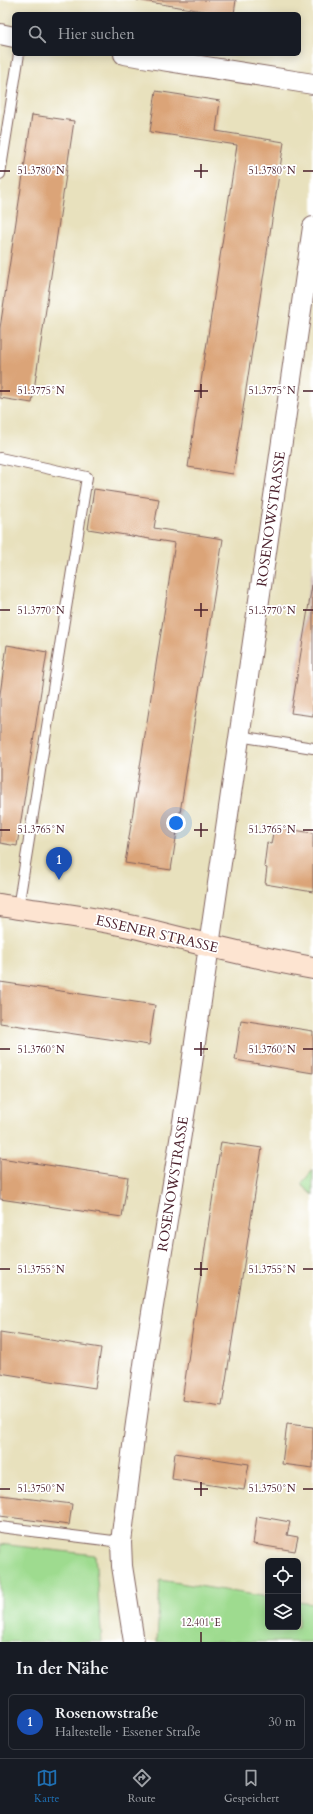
<!DOCTYPE html>
<html lang="de">
<head>
<meta charset="utf-8">
<style>
	:root { --surface:#171b24; --page:#20242c; --text:#f1f3f6; --muted:#9ea1a6; --line:#363941; --accent:#1f6fb2 }
	body { margin:0; font-family:Cardo,serif; background:var(--page); color:var(--text) }
	.controls { position:absolute; right:12px; bottom:12px; display:grid; overflow:hidden; border-radius:6px; box-shadow:0 2px 10px #0003 }
	.controls button { width:36px; height:36px; display:grid; place-items:center; padding:0; border:0; border-bottom:1px solid var(--line); background:var(--surface); color:var(--text); font:20px sans-serif }
	.you { position:absolute; left:176px; top:823px; width:14px; height:14px; margin:-10px; border:3px solid #fff; border-radius:50%; background:#1a73e8; box-shadow:0 0 0 6px #1a73e833 }
	.badge { display:grid; place-items:center; width:26px; height:26px; border-radius:50%; background:var(--accent); color:#fff; font-size:13px; font-weight:700 }
	.pin { position:absolute; translate:-50% -33px; filter:drop-shadow(0 1px 2px #0008) }
	.pin::after { content:''; position:absolute; top:21px; width:14px; height:12px; background:inherit; clip-path:polygon(0 0,100% 0,50% 100%) }
	.list { margin:0; padding:0; list-style:none }
	h2 { display:flex; justify-content:space-between; align-items:center; height:52px; margin:0; padding:0 16px; font-size:17px }
	h2 small { font-size:13px; font-weight:400; color:var(--muted) }
	.list li { display:grid; grid-template-columns:26px 1fr auto; gap:12px; align-items:center; box-sizing:border-box; height:56px; margin:0 8px 8px; padding:0 8px; border:1px solid var(--line); border-radius:6px }
	.list b { display:block; font-size:15px; white-space:nowrap }
	.list p { margin:0; font-size:13px; white-space:nowrap; color:var(--muted) }
	.list em { font-size:13px; font-style:normal; color:var(--muted) }
	.icon { flex:none; width:22px; height:22px; fill:none; stroke:currentColor; stroke-width:2; stroke-linecap:round; stroke-linejoin:round }
	.map { position:relative; flex:none; width:313px; height:1642px; overflow:hidden }
	.search { position:absolute; background:var(--surface); box-shadow:0 2px 10px #0003; left:12px; right:12px; top:12px; height:44px; display:flex; align-items:center; gap:10px; box-sizing:border-box; padding:0 14px; border-radius:6px; color:var(--muted); font-size:15px }
	.sheet { height:116px; background:var(--surface) }
	nav { display:flex; justify-content:space-around; align-items:center; box-sizing:border-box; height:56px; border-top:1px solid var(--line); background:var(--surface); font-size:11px; color:var(--muted) }
	nav a { display:grid; justify-items:center; gap:2px }
	nav .on { color:var(--accent) }
	.map>svg:first-child { display:block }
</style>
</head>
<body>
<div class="map">
<svg width="313" height="1642" viewBox="0 0 313 1642">
	<rect width="100%" height="100%" fill="#fff"/>
	<filter id="ink" filterUnits="userSpaceOnUse"><feTurbulence type="fractalNoise" baseFrequency=".025" numOctaves="2"/><feDisplacementMap in="SourceGraphic" scale="8" xChannelSelector="R" yChannelSelector="G"/><feConvolveMatrix kernelMatrix="1 2 1 2 8 2 1 2 1" color-interpolation-filters="sRGB"/></filter>
	<filter id="wash" filterUnits="userSpaceOnUse"><feTurbulence type="fractalNoise" baseFrequency=".012" numOctaves="4" result="noise"/><feDisplacementMap in="SourceGraphic" scale="16" xChannelSelector="R" yChannelSelector="G"/><feGaussianBlur stdDeviation="0.9" result="paint"/><feColorMatrix in="noise" values="0 0 0 0 0 0 0 0 0 0 0 0 0 0 0 0 0 1.4 0 .05"/><feComposite in="paint" operator="in"/></filter>
	<g filter="url(#wash)">
		<rect width="100%" height="100%" fill="#e8e1bd"/>
		<polygon fill="#d1bfbe" points="313,562 313,718 289,713"/>
		<g fill="#9edb8f" stroke="#747d5d">
			<polygon points="313,1170 313,1195 301,1184"/>
			<polygon points="0,1544 95,1555 102,1642 0,1642"/>
			<polygon points="160,1580 268,1597 268,1627 298,1627 298,1602 313,1604 313,1642 157,1642"/>
		</g>
		<g id="blocks">
			<g fill="#dba478">
				<polygon points="137,0 236,0 234,14 221,14"/>
				<polygon points="156,91 220,101 216,131 284,142 233,474 188,467 237,145 150,132"/>
				<polygon points="32,115 74,121 32,403 0,398 0,328"/>
				<polygon points="94,489 159,499 154,528 223,539 171,870 125,863 175,543 88,529"/>
				<polygon points="312,585 313,585 313,716 291,713"/>
				<polygon points="7,645 47,652 17,846 0,843 0,694"/>
				<polygon points="274,827 313,833 313,892 265,884 267,868 264,867 267,843 271,844"/>
				<polygon points="0,982 155,1005 149,1045 0,1023"/>
				<polygon points="241,1020 313,1031 313,1073 235,1060"/>
				<polygon points="221,1142 262,1148 222,1406 182,1400"/>
				<polygon points="0,1158 128,1177 122,1217 0,1199"/>
				<polygon points="0,1332 101,1348 95,1388 0,1373"/>
				<polygon points="287,1424 313,1427 313,1468 282,1464"/>
				<polygon points="175,1453 249,1464 244,1490 172,1479"/>
				<polygon points="0,1495 72,1504 69,1525 0,1516"/>
				<polygon points="257,1516 290,1522 287,1535 298,1537 295,1551 253,1544"/>
			</g>
		</g>
	</g>
	<g filter="url(#ink)">
		<use href="#blocks" fill-opacity="0" stroke="#81635e" stroke-width="1"/>
		<g fill="none" stroke-linecap="round" stroke-linejoin="round">
			<g stroke="#81635e" stroke-width="12">
				<g id="lane">
					<polyline points="0,174 19,54"/>
					<polyline points="0,458 87,477 18,908"/>
					<polyline points="239,736 313,748"/>
					<polyline points="0,1527 121,1542"/>
				</g>
			</g>
			<g stroke="#81635e" stroke-width="22">
				<g id="street">
					<polyline points="0,34 14,37"/>
					<polyline points="124,54 313,84"/>
					<polyline points="134,1642 122,1566 121,1542 134,1438 147,1343 188,1091 313,227"/>
				</g>
			</g>
			<g stroke="#81635e" stroke-width="24">
				<path id="secondary" d="M0,905C49,913 99,918 147,930C202,944 257,958 313,968"/>
			</g>
			<use href="#lane" stroke="#fff" stroke-width="10"/>
			<use href="#street" stroke="#fff" stroke-width="20"/>
			<use href="#secondary" stroke="#fde4d1" stroke-width="22"/>
		</g>
	</g>
	<path fill="none" stroke="#4a1f2b" stroke-width="1.5" d="M201,164V178M0,171H10M194,171H208M303,171H313M201,384V398M0,391H10M194,391H208M303,391H313M201,603V617M0,610H10M194,610H208M303,610H313M201,823V837M0,830H10M194,830H208M303,830H313M201,1042V1056M0,1049H10M194,1049H208M303,1049H313M201,1262V1276M0,1269H10M194,1269H208M303,1269H313M201,1482V1496M0,1489H10M194,1489H208M303,1489H313M201,1632V1642"/>
	<g text-anchor="middle" dominant-baseline="central" stroke-width="3.5" stroke-linejoin="round" paint-order="stroke">
		<g font-size="14" fill="#4a1f2b" stroke="#fff">
			<text transform="translate(271 519) rotate(-82)">ROSENOWSTRASSE</text>
			<text transform="translate(157 934) rotate(13)">ESSENER STRASSE</text>
			<text transform="translate(173 1184) rotate(-81)">ROSENOWSTRASSE</text>
		</g>
	</g>
	<g font-size="10" text-anchor="middle" fill="#4a1f2b" stroke="#fff" stroke-width="3.5" stroke-linejoin="round" paint-order="stroke">
		<text x="41" y="174">51.3780°N</text>
		<text x="272" y="174">51.3780°N</text>
		<text x="41" y="394">51.3775°N</text>
		<text x="272" y="394">51.3775°N</text>
		<text x="41" y="614">51.3770°N</text>
		<text x="272" y="614">51.3770°N</text>
		<text x="41" y="833">51.3765°N</text>
		<text x="272" y="833">51.3765°N</text>
		<text x="41" y="1053">51.3760°N</text>
		<text x="272" y="1053">51.3760°N</text>
		<text x="41" y="1273">51.3755°N</text>
		<text x="272" y="1273">51.3755°N</text>
		<text x="41" y="1492">51.3750°N</text>
		<text x="272" y="1492">51.3750°N</text>
		<text x="201" y="1626">12.401°E</text>
	</g>
</svg>
<div class="controls">
<button><svg class="icon" aria-label="locate" viewBox="0 0 24 24"><circle cx="12" cy="12" r="6"/><path d="M12 2v4M12 18v4M2 12h4M18 12h4"/></svg></button>
<button><svg class="icon" aria-label="layers" viewBox="0 0 24 24"><path d="M12 4l9 5-9 5-9-5zM3 14l9 5 9-5"/></svg></button>
</div>
<div class="you"></div>
<div class="pin badge" style="left:59px;top:880px;background:#1a4fb4">1</div>
<div class="search"><svg class="icon" aria-label="search" viewBox="0 0 24 24"><circle cx="10" cy="10" r="6"/><path d="M15 15l6 6"/></svg>Hier suchen</div>
</div>
<section class="sheet">
<h2>In der Nähe<small></small></h2>
<ul class="list">
<li><span class="badge" style="background:#1a4fb4">1</span><div><b>Rosenowstraße</b><p>Haltestelle · Essener Straße</p></div><em>30 m</em></li>
</ul>
</section>
<nav>
<a class="on"><svg class="icon" aria-label="map" viewBox="0 0 24 24"><path d="M3 6l6-2 6 2 6-2v14l-6 2-6-2-6 2zM9 4v14M15 6v14"/></svg>Karte</a>
<a><svg class="icon" aria-label="directions" viewBox="0 0 24 24"><path d="M12 3l9 9-9 9-9-9zM9 14v-3h6M13 9l2 2-2 2"/></svg>Route</a>
<a><svg class="icon" aria-label="saved" viewBox="0 0 24 24"><path d="M7 4h10v16l-5-4-5 4z"/></svg>Gespeichert</a>
</nav>
</body>
</html>
